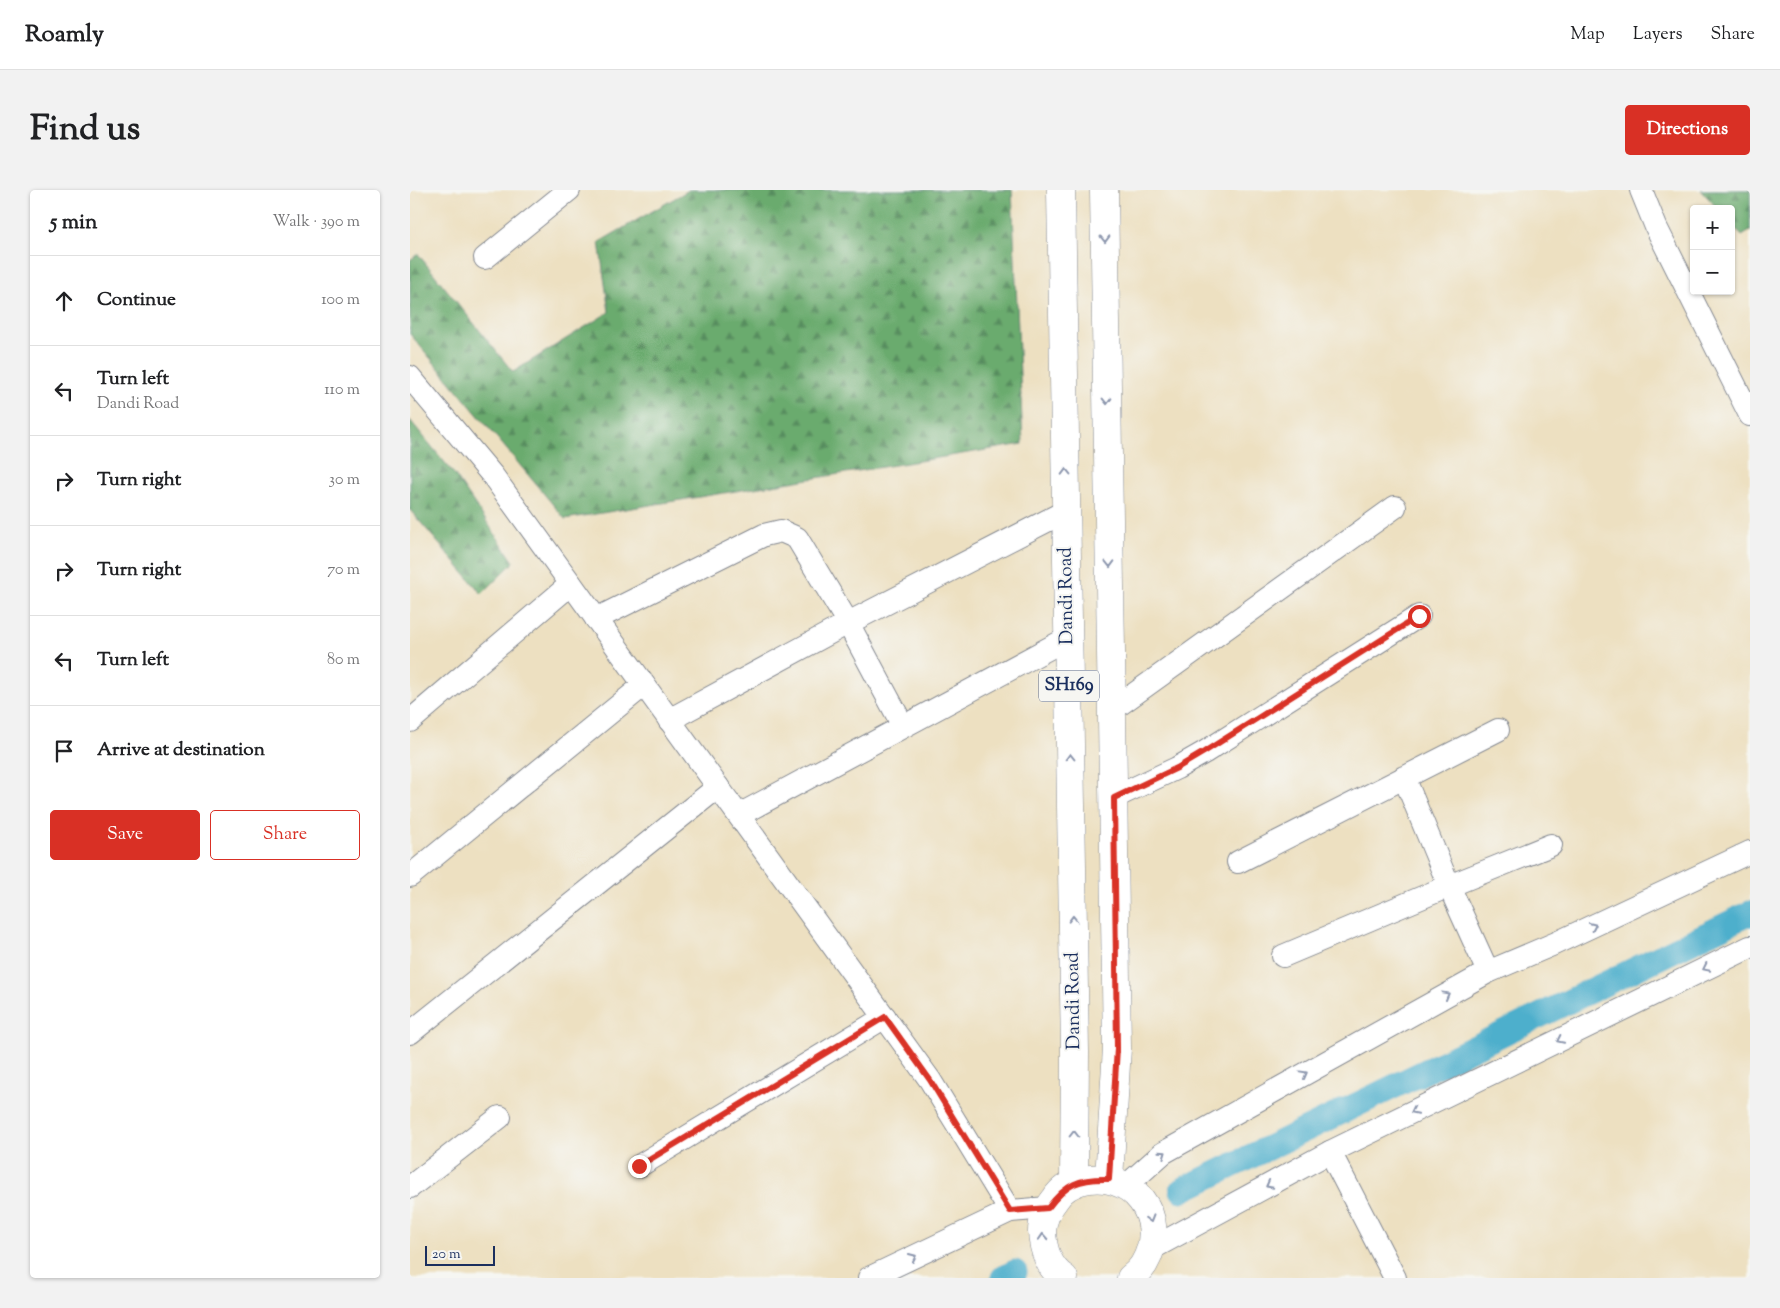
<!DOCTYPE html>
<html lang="en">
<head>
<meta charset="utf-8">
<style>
	:root { --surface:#fff; --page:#f2f2f2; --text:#202124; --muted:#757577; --line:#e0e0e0; --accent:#d93025 }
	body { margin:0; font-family:"Sorts Mill Goudy",serif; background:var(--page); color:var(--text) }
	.controls { position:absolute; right:15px; top:15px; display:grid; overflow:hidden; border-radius:5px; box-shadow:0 1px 4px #0004 }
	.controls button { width:45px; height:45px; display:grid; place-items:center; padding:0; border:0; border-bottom:1px solid var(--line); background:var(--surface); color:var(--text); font:25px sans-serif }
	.scale { position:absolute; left:15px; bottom:12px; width:70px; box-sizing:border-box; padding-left:5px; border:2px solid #1b2f5e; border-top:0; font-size:14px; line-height:18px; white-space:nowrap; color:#1b2f5e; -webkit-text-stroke:4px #f6f6f2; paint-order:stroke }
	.stop { position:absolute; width:15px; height:15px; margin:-11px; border:4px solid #d93025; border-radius:50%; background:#fff }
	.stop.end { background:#d93025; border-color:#fff; box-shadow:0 1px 5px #0008 }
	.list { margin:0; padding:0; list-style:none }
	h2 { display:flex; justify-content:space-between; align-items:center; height:65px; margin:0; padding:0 20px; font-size:21px }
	h2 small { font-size:16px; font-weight:400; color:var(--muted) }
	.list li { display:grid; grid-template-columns:32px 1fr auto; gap:15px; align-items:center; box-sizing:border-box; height:90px; padding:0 20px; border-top:1px solid var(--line) }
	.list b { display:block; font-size:19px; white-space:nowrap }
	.list p { margin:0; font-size:16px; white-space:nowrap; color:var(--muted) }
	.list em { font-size:16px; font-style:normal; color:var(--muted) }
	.actions { display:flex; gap:10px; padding:15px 20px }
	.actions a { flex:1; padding:11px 0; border:1px solid var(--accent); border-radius:5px; text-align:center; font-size:18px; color:var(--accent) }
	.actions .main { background:var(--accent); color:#fff }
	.icon { flex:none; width:28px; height:28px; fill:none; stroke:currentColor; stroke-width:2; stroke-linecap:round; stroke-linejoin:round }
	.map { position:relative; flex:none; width:1340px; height:1088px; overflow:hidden; border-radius:5px }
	header { display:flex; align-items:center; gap:30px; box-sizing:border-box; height:70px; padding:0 25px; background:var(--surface); border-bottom:1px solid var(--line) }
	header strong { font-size:24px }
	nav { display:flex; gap:28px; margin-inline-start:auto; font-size:18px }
	.intro { display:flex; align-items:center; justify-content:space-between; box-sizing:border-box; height:120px; padding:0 30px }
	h1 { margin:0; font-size:35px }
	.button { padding:12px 22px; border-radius:5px; background:var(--accent); color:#fff; font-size:18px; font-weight:700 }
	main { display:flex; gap:30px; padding:0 30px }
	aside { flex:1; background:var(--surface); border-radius:5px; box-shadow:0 1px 4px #0004 }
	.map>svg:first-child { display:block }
</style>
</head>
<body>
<header>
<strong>Roamly</strong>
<nav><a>Map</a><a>Layers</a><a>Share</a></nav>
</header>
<div class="intro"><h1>Find us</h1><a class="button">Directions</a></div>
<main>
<aside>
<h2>5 min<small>Walk · 390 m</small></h2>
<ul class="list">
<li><svg class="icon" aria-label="ahead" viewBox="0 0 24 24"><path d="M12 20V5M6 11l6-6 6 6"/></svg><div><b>Continue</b></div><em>100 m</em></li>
<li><svg class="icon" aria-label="left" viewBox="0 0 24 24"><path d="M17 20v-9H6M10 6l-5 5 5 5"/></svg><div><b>Turn left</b><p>Dandi Road</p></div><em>110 m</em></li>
<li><svg class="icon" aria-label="right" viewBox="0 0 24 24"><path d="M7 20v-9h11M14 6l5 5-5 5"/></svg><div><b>Turn right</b></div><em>30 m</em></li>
<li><svg class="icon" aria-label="right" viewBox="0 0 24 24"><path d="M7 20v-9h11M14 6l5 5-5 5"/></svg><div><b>Turn right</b></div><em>70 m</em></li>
<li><svg class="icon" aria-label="left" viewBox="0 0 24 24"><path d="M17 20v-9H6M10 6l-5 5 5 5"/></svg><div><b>Turn left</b></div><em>80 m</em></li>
<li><svg class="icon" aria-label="arrive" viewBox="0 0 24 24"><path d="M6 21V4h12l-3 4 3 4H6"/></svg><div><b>Arrive at destination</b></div></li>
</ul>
<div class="actions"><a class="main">Save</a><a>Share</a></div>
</aside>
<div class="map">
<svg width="1340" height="1088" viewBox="0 0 1340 1088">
	<defs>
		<pattern id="forest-firs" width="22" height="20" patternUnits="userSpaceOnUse" patternTransform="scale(1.25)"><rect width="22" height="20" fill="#6bab6e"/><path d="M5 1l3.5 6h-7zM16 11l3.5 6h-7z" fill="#578c5e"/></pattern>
	</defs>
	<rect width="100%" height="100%" fill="#f6f6f2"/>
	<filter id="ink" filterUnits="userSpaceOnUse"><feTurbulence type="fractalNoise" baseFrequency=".02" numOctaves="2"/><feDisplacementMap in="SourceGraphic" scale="10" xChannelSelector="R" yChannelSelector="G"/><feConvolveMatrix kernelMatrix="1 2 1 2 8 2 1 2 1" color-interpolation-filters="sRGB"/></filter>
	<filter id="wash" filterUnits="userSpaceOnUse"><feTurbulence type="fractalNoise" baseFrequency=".0096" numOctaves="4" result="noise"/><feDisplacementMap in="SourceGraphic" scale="20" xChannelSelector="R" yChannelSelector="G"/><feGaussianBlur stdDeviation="1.12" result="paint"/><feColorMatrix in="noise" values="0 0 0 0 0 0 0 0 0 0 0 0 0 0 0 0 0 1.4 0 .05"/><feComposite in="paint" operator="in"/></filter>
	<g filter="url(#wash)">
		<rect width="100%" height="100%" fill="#ede0c1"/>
		<g fill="url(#forest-firs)" stroke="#436d66">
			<polygon points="279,0 602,0 613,254 155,329 0,144 0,70 8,64 103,182 199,122 189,52"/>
			<polygon points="1291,0 1340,0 1340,41 1332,46 1321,34 1321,19 1308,19"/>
			<polygon points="0,230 45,285 104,372 72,404 0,320"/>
		</g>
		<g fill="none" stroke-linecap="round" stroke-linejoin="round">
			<g stroke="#4dafcc" stroke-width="25">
				<polyline points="772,1000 1340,723"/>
				<polyline points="593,1088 605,1082"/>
			</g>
		</g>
	</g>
	<g filter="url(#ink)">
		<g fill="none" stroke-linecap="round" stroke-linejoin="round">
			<g stroke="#848890" stroke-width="24">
				<g id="minor">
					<polyline points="1231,0 1246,37 1340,225"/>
					<polyline points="75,68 159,0"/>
					<polyline points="0,187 83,286 520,890 600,1021"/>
					<polyline points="186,429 354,345 371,341 387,348 438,433 493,536"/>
					<polyline points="702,520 985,317"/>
					<polyline points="259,530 438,433 656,321"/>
					<polyline points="0,531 161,394"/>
					<polyline points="994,587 1039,696 1078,782"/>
					<polyline points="703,608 767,578 795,562 1009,426"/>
					<polyline points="329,625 658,448"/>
					<polyline points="828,672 1088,540"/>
					<polyline points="0,686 234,495"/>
					<polyline points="873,766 1039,696 1141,655"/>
					<polyline points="0,843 308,597"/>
					<polyline points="920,962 985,1088"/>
					<polyline points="229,976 475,827"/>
					<polyline points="716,996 753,963 1078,782 1144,754 1340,662"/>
					<polyline points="0,997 90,927"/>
					<polyline points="741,1059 920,962 1340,757"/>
					<polyline points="459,1088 600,1021 638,1018"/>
				</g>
			</g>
			<g stroke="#848890" stroke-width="29">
				<g id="major">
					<polyline points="651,0 665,862 664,993"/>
					<polyline points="694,0 707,858 699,989"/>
					<path d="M654,1088C639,1078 633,1059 632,1042C632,1029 638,1018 646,1008C651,1000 661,994 670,991C721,977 761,1028 734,1074C731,1079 726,1084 721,1088"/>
				</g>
			</g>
			<use href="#minor" stroke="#fff" stroke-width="22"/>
			<use href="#major" stroke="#fff" stroke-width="28"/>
		</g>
		<defs><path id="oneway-chevron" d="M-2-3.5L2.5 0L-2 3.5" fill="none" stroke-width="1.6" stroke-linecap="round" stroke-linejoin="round" transform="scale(1.25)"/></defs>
		<g stroke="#8d97ae">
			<use href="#oneway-chevron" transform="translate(695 49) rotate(89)"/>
			<use href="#oneway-chevron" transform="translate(697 211) rotate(89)"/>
			<use href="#oneway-chevron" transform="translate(656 282) rotate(-91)"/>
			<use href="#oneway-chevron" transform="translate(700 374) rotate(89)"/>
			<use href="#oneway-chevron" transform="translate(660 567) rotate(-91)"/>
			<use href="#oneway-chevron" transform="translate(663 729) rotate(-91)"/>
			<use href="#oneway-chevron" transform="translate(1183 736) rotate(-25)"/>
			<use href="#oneway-chevron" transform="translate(1296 778) rotate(154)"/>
			<use href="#oneway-chevron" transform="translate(1036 805) rotate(-29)"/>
			<use href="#oneway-chevron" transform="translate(1150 850) rotate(154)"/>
			<use href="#oneway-chevron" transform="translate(894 884) rotate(-29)"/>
			<use href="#oneway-chevron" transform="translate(1004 921) rotate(154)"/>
			<use href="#oneway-chevron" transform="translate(664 944) rotate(-90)"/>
			<use href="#oneway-chevron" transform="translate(753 964) rotate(-35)"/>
			<use href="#oneway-chevron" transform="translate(859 995) rotate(152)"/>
			<use href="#oneway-chevron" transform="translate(740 1029) rotate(74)"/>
			<use href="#oneway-chevron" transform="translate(633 1047) rotate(-93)"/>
			<use href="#oneway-chevron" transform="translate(503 1067) rotate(-25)"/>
		</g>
	</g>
	<g fill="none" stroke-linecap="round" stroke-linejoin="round" filter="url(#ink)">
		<path stroke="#d93025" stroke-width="6" d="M229,976L475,827L520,890L600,1021L638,1018C656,994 669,988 699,989L707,858L704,608L767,578L794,562L1009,426"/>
	</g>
	<g text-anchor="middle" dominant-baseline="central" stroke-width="4" stroke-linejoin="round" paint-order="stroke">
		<rect fill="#f6f6f2" stroke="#5d6b8a" stroke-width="1" x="629" y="480.5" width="60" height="31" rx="4"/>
		<g font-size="18" font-weight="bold" fill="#1b2f5e">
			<text x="659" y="496">SH169</text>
		</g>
		<g font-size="19" fill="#1b2f5e" stroke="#f6f6f2">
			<text transform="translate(657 406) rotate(-91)">Dandi Road</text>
			<text transform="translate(664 811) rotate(-91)">Dandi Road</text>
		</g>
	</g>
</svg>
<div class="controls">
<button>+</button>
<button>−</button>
</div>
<div class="scale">20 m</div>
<div class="stop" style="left:1009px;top:426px"></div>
<div class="stop end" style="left:229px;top:976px"></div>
</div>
</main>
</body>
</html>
